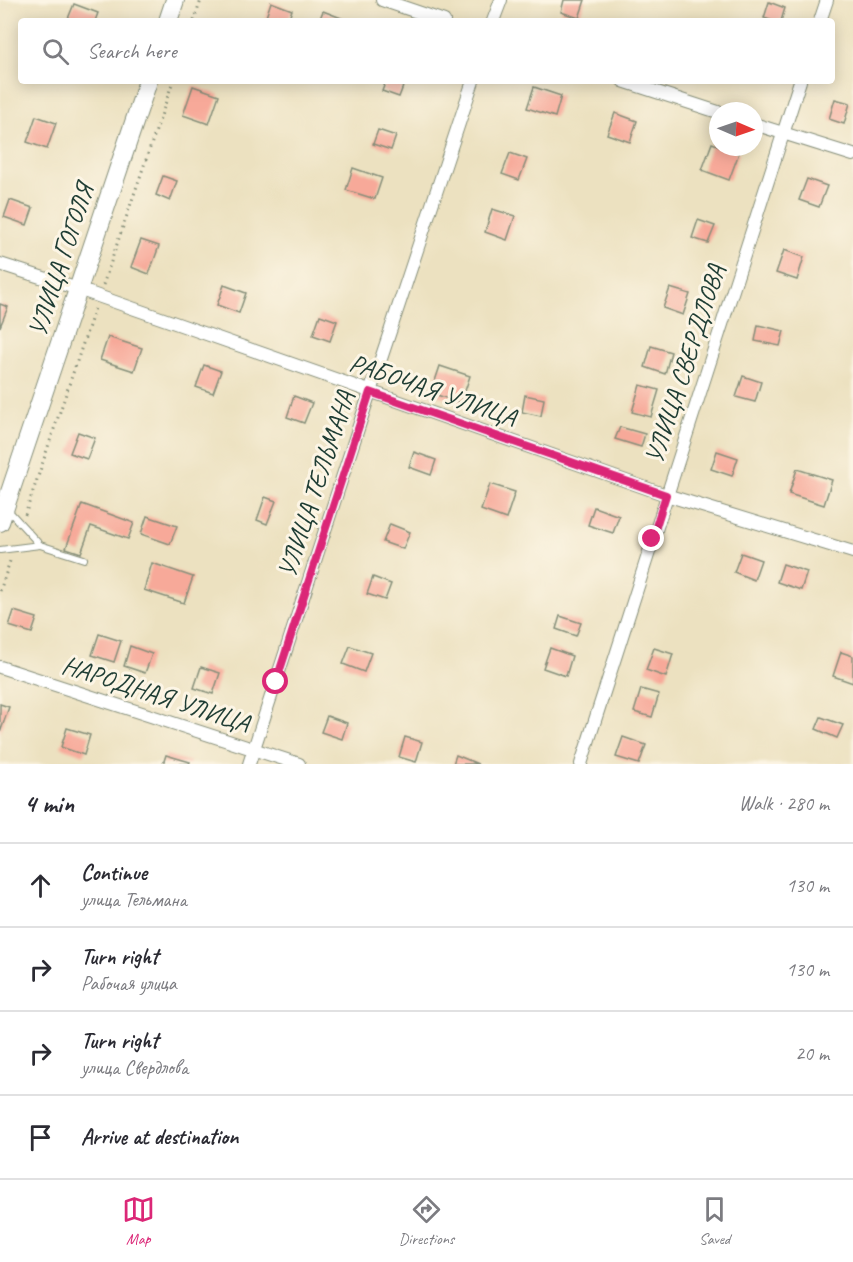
<!DOCTYPE html>
<html lang="en">
<head>
<meta charset="utf-8">
<style>
	:root { --surface:#fff; --page:#f2f2f3; --text:#2b2b33; --muted:#7c7c81; --line:#e1e1e2; --accent:#db2777 }
	body { margin:0; font-family:Caveat,sans-serif; background:var(--page); color:var(--text) }
	.compass { position:absolute; left:709px; top:102px; width:54px; height:54px; border-radius:50%; background:var(--surface); box-shadow:0 3px 15px #0003; rotate:92deg }
	.stop { position:absolute; width:18px; height:18px; margin:-14px; border:4px solid #db2777; border-radius:50%; background:#fff }
	.stop.end { background:#db2777; border-color:#fff; box-shadow:0 2px 6px #0008 }
	.list { margin:0; padding:0; list-style:none }
	h2 { display:flex; justify-content:space-between; align-items:center; height:78px; margin:0; padding:0 24px; font-size:26px }
	h2 small { font-size:20px; font-weight:400; color:var(--muted) }
	.list li { display:grid; grid-template-columns:39px 1fr auto; gap:18px; align-items:center; box-sizing:border-box; height:84px; padding:0 24px; border-top:2px solid var(--line) }
	.list b { display:block; font-size:22px; white-space:nowrap }
	.list p { margin:0; font-size:20px; white-space:nowrap; color:var(--muted) }
	.list em { font-size:20px; font-style:normal; color:var(--muted) }
	.icon { flex:none; width:33px; height:33px; fill:none; stroke:currentColor; stroke-width:2; stroke-linecap:round; stroke-linejoin:round }
	.map { position:relative; flex:none; width:853px; height:764px; overflow:hidden }
	.search { position:absolute; background:var(--surface); box-shadow:0 3px 15px #0003; left:18px; right:18px; top:18px; height:66px; display:flex; align-items:center; gap:15px; box-sizing:border-box; padding:0 21px; border-radius:6px; color:var(--muted); font-size:22px }
	.sheet { height:414px; background:var(--surface) }
	nav { display:flex; justify-content:space-around; align-items:center; box-sizing:border-box; height:84px; border-top:2px solid var(--line); background:var(--surface); font-size:16px; color:var(--muted) }
	nav a { display:grid; justify-items:center; gap:3px }
	nav .on { color:var(--accent) }
	.map>svg:first-child { display:block }
</style>
</head>
<body>
<div class="map">
<svg width="853" height="764" viewBox="0 0 853 764">
	<rect width="100%" height="100%" fill="#fcf5e5"/>
	<filter id="ink" filterUnits="userSpaceOnUse"><feTurbulence type="fractalNoise" baseFrequency=".0167" numOctaves="2"/><feDisplacementMap in="SourceGraphic" scale="12" xChannelSelector="R" yChannelSelector="G"/><feConvolveMatrix kernelMatrix="1 2 1 2 8 2 1 2 1" color-interpolation-filters="sRGB"/></filter>
	<filter id="wash" filterUnits="userSpaceOnUse"><feTurbulence type="fractalNoise" baseFrequency=".008" numOctaves="4" result="noise"/><feDisplacementMap in="SourceGraphic" scale="24" xChannelSelector="R" yChannelSelector="G"/><feGaussianBlur stdDeviation="1.35" result="paint"/><feColorMatrix in="noise" values="0 0 0 0 0 0 0 0 0 0 0 0 0 0 0 0 0 1.4 0 .05"/><feComposite in="paint" operator="in"/></filter>
	<g filter="url(#wash)">
		<rect width="100%" height="100%" fill="#ece1c0"/>
		<g id="blocks">
			<g fill="#f7a999">
				<polygon points="564,0 585,0 579,18 561,12"/>
				<polygon points="271,2 292,10 288,21 265,20"/>
				<polygon points="769,2 785,8 781,21 773,21 764,18"/>
				<polygon points="74,4 98,13 95,21 67,21"/>
				<polygon points="323,11 349,21 319,21"/>
				<polygon points="386,81 395,81 404,84 399,97 382,91"/>
				<polygon points="193,86 219,95 209,124 183,115"/>
				<polygon points="534,87 561,96 555,117 527,108"/>
				<polygon points="835,99 850,103 844,124 829,119"/>
				<polygon points="615,113 637,121 630,142 607,134"/>
				<polygon points="36,116 56,123 47,149 27,142"/>
				<polygon points="378,130 396,136 391,150 373,144"/>
				<polygon points="712,143 739,153 729,180 702,170"/>
				<polygon points="510,153 527,159 519,180 502,174"/>
				<polygon points="353,168 382,178 375,199 346,190"/>
				<polygon points="163,176 177,181 170,201 156,195"/>
				<polygon points="807,179 827,186 819,207 799,200"/>
				<polygon points="10,200 33,208 27,225 4,217"/>
				<polygon points="492,209 515,216 507,240 485,232"/>
				<polygon points="698,220 715,226 708,243 692,238"/>
				<polygon points="141,240 159,246 149,274 131,267"/>
				<polygon points="784,250 804,257 797,280 776,273"/>
				<polygon points="224,285 246,293 239,313 217,305"/>
				<polygon points="670,288 690,294 683,315 663,308"/>
				<polygon points="0,304 8,307 0,327"/>
				<polygon points="320,315 337,321 330,341 313,335"/>
				<polygon points="758,325 784,331 780,346 755,341"/>
				<polygon points="108,337 142,348 134,371 100,360"/>
				<polygon points="651,346 671,352 665,374 645,367"/>
				<polygon points="204,365 221,371 213,393 196,387"/>
				<polygon points="440,366 470,376 461,403 431,393"/>
				<polygon points="743,376 761,382 755,402 736,397"/>
				<polygon points="640,385 659,390 651,417 632,412"/>
				<polygon points="525,395 544,399 541,416 522,412"/>
				<polygon points="294,396 312,403 304,423 287,417"/>
				<polygon points="620,427 645,434 641,447 615,439"/>
				<polygon points="78,432 95,438 87,459 70,453"/>
				<polygon points="717,451 738,458 732,476 711,469"/>
				<polygon points="414,452 436,460 431,475 409,467"/>
				<polygon points="797,469 832,480 824,505 789,494"/>
				<polygon points="490,484 515,492 506,519 481,510"/>
				<polygon points="265,497 276,501 267,524 257,520"/>
				<polygon points="82,504 134,523 128,539 91,526 81,553 66,548"/>
				<polygon points="594,507 619,516 613,533 588,525"/>
				<polygon points="147,516 177,526 170,544 141,534"/>
				<polygon points="390,524 410,532 403,549 383,542"/>
				<polygon points="741,553 761,560 754,580 734,572"/>
				<polygon points="152,563 193,577 184,603 144,590"/>
				<polygon points="783,564 807,572 801,590 777,582"/>
				<polygon points="373,577 391,584 385,600 367,594"/>
				<polygon points="14,611 37,618 32,633 9,626"/>
				<polygon points="560,616 581,623 576,636 556,629"/>
				<polygon points="99,634 121,641 114,662 92,655"/>
				<polygon points="130,646 152,654 145,673 124,666"/>
				<polygon points="350,646 371,653 364,672 343,664"/>
				<polygon points="550,648 572,656 566,676 543,668"/>
				<polygon points="654,648 673,654 666,677 646,670"/>
				<polygon points="841,652 853,656 853,683 833,676"/>
				<polygon points="201,667 220,673 213,694 194,688"/>
				<polygon points="641,689 659,694 652,717 634,712"/>
				<polygon points="0,704 9,707 0,733"/>
				<polygon points="327,716 347,723 342,739 321,732"/>
				<polygon points="821,717 843,725 837,738 816,729"/>
				<polygon points="67,728 90,735 84,755 61,747"/>
				<polygon points="405,737 422,742 416,762 399,757"/>
				<polygon points="623,737 646,745 639,764 616,757"/>
				<polygon points="166,755 190,762 189,764 163,764"/>
				<polygon points="456,755 478,764 453,764"/>
			</g>
		</g>
	</g>
	<g filter="url(#ink)">
		<use href="#blocks" fill-opacity="0" stroke="#868f7a" stroke-width="1.5"/>
		<g fill="none" stroke-linecap="round" stroke-linejoin="round">
			<g stroke="#868f7a" stroke-width="8">
				<g id="lane">
					<polyline points="40,545 84,559"/>
					<polyline points="0,550 40,545 8,510"/>
				</g>
			</g>
			<g stroke="#868f7a" stroke-width="14">
				<g id="street">
					<polyline points="382,0 444,21"/>
					<polyline points="493,21 501,0"/>
					<polyline points="820,21 827,0"/>
					<polyline points="623,81 718,112"/>
					<polyline points="754,124 853,155"/>
					<polyline points="0,264 78,289 666,495 853,552"/>
					<polyline points="0,667 299,764"/>
					<polyline points="249,764 370,392 473,81"/>
					<polyline points="581,764 800,81"/>
				</g>
			</g>
			<g stroke="#868f7a" stroke-width="20">
				<g id="secondary">
					<polyline points="168,21 175,0"/>
					<polyline points="0,522 148,81"/>
				</g>
			</g>
			<g stroke="#868f7a" stroke-width="3" stroke-dasharray="1.5 4.5" stroke-linecap="butt">
				<polyline points="194,21 201,0"/>
				<polyline points="103,285 173,81"/>
				<polyline points="25,515 95,308"/>
				<polyline points="0,591 11,558"/>
			</g>
			<use href="#lane" stroke="#fff" stroke-width="6"/>
			<use href="#street" stroke="#fff" stroke-width="12"/>
			<use href="#secondary" stroke="#fff" stroke-width="18"/>
		</g>
	</g>
	<g fill="none" stroke-linecap="round" stroke-linejoin="round" filter="url(#ink)">
		<polyline stroke="#db2777" stroke-width="8" points="276,682 370,392 666,495 652,539"/>
	</g>
	<g text-anchor="middle" dominant-baseline="central" stroke-width="6" stroke-linejoin="round" paint-order="stroke">
		<g font-size="26" fill="#1f3d34" stroke="#fcf5e5">
			<text transform="translate(61 260) rotate(-72)">УЛИЦА ГОГОЛЯ</text>
			<text transform="translate(685 364) rotate(-72)">УЛИЦА СВЕРДЛОВА</text>
			<text transform="translate(433 390) rotate(19)">РАБОЧАЯ УЛИЦА</text>
			<text transform="translate(316 484) rotate(-72)">УЛИЦА ТЕЛЬМАНА</text>
			<text transform="translate(156 694) rotate(18)">НАРОДНАЯ УЛИЦА</text>
		</g>
	</g>
</svg>
<svg class="compass" viewBox="-18 -18 36 36"><path d="M0-13l5 13h-10z" fill="#e53935"/><path d="M0 13l5-13h-10z" fill="#7c7c81"/></svg>
<div class="stop" style="left:276px;top:682px"></div>
<div class="stop end" style="left:652px;top:539px"></div>
<div class="search"><svg class="icon" aria-label="search" viewBox="0 0 24 24"><circle cx="10" cy="10" r="6"/><path d="M15 15l6 6"/></svg>Search here</div>
</div>
<section class="sheet">
<h2>4 min<small>Walk · 280 m</small></h2>
<ul class="list">
<li><svg class="icon" aria-label="ahead" viewBox="0 0 24 24"><path d="M12 20V5M6 11l6-6 6 6"/></svg><div><b>Continue</b><p>улица Тельмана</p></div><em>130 m</em></li>
<li><svg class="icon" aria-label="right" viewBox="0 0 24 24"><path d="M7 20v-9h11M14 6l5 5-5 5"/></svg><div><b>Turn right</b><p>Рабочая улица</p></div><em>130 m</em></li>
<li><svg class="icon" aria-label="right" viewBox="0 0 24 24"><path d="M7 20v-9h11M14 6l5 5-5 5"/></svg><div><b>Turn right</b><p>улица Свердлова</p></div><em>20 m</em></li>
<li><svg class="icon" aria-label="arrive" viewBox="0 0 24 24"><path d="M6 21V4h12l-3 4 3 4H6"/></svg><div><b>Arrive at destination</b></div></li>
</ul>
</section>
<nav>
<a class="on"><svg class="icon" aria-label="map" viewBox="0 0 24 24"><path d="M3 6l6-2 6 2 6-2v14l-6 2-6-2-6 2zM9 4v14M15 6v14"/></svg>Map</a>
<a><svg class="icon" aria-label="directions" viewBox="0 0 24 24"><path d="M12 3l9 9-9 9-9-9zM9 14v-3h6M13 9l2 2-2 2"/></svg>Directions</a>
<a><svg class="icon" aria-label="saved" viewBox="0 0 24 24"><path d="M7 4h10v16l-5-4-5 4z"/></svg>Saved</a>
</nav>
</body>
</html>
